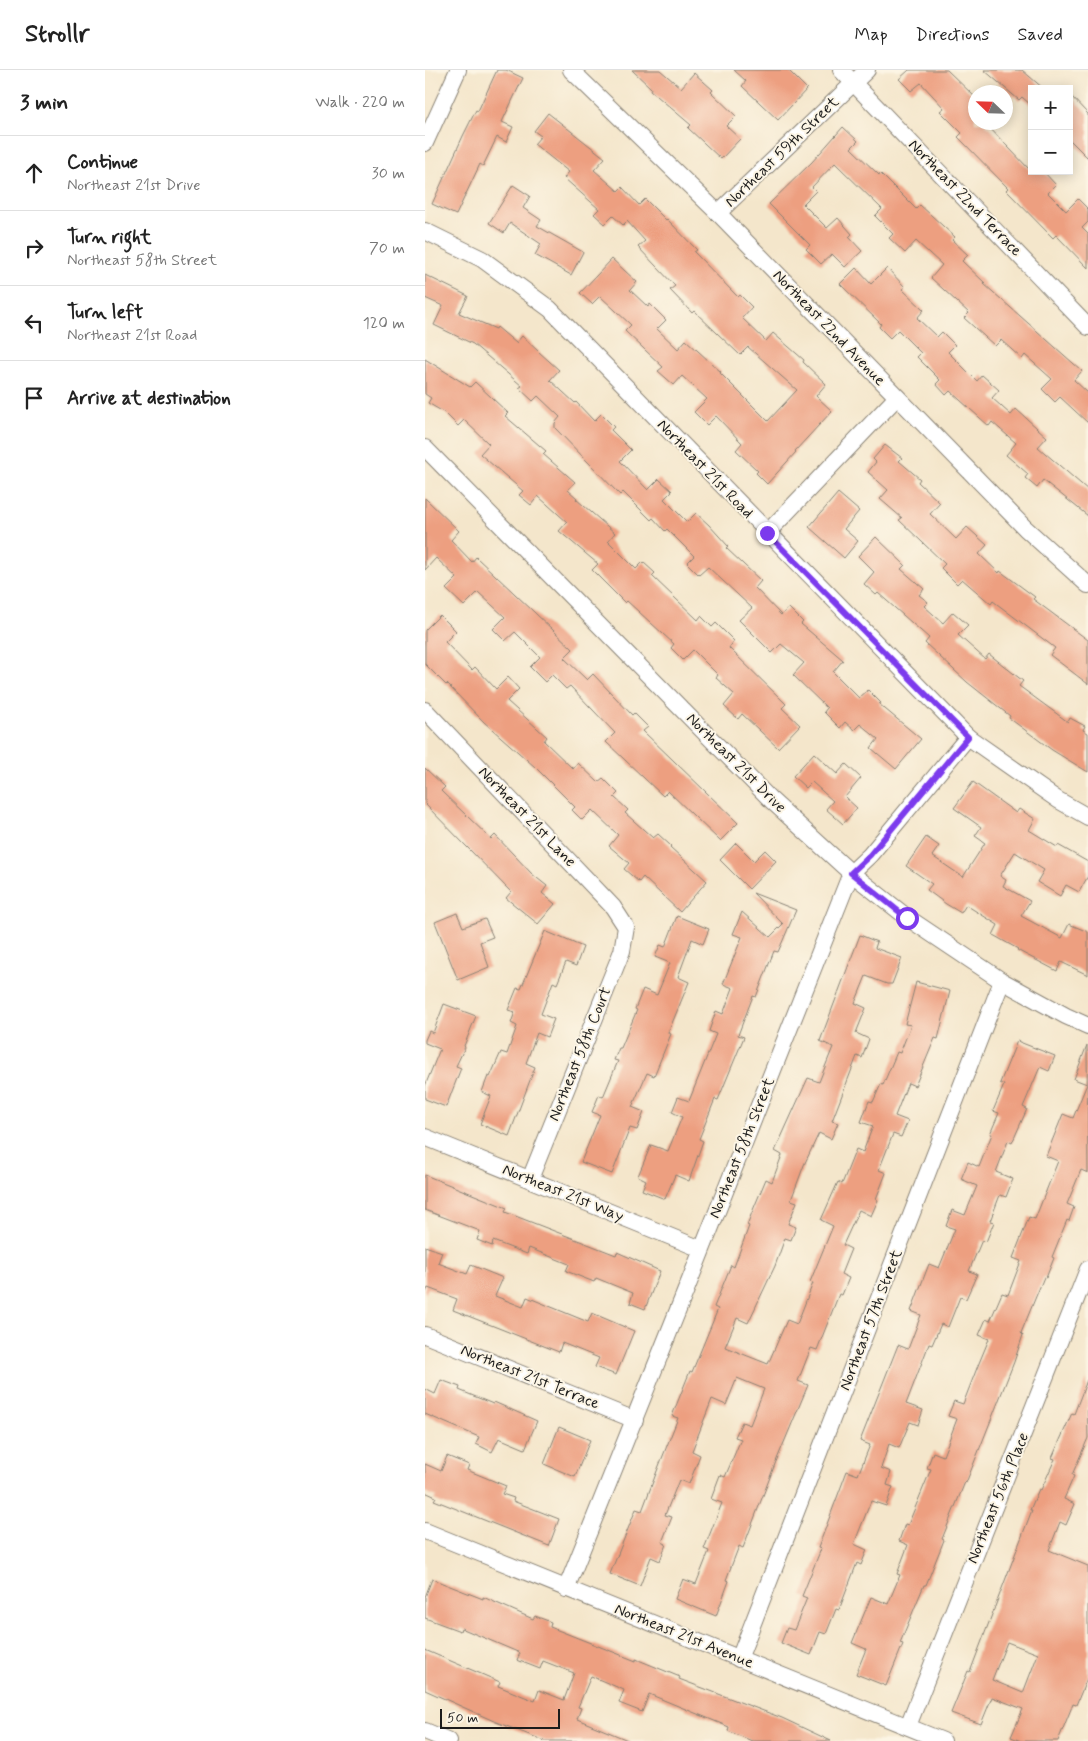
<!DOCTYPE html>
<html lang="en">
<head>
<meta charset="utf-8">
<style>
	:root { --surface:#fff; --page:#f2f2f2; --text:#222; --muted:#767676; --line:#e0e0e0 }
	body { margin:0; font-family:Mynerve,sans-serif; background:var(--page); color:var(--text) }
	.controls { position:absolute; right:15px; top:15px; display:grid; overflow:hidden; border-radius:0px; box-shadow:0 2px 12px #0003 }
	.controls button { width:45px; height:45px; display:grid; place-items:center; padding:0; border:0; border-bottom:1px solid var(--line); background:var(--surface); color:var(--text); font:25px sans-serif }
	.compass { position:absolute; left:543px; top:15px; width:45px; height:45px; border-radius:50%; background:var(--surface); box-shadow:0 2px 12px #0003; rotate:293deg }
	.scale { position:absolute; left:15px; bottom:12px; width:120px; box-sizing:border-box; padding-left:5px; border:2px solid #1c1c1c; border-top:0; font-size:14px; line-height:18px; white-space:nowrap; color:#1c1c1c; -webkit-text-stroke:4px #fcf5e5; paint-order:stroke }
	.stop { position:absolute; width:15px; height:15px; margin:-11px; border:4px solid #7c3aed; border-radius:50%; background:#fff }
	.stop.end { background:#7c3aed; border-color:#fff; box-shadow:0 1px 5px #0008 }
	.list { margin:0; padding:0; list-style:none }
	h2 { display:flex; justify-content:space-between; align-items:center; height:65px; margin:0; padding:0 20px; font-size:21px }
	h2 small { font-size:16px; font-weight:400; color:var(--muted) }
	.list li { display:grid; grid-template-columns:32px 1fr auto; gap:15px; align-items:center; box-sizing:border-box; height:75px; padding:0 20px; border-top:1px solid var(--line) }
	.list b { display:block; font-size:19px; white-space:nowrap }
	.list p { margin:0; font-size:16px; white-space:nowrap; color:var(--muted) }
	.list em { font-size:16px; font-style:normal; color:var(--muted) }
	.icon { flex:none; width:28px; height:28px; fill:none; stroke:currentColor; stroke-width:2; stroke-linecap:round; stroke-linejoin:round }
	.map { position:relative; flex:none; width:663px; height:1671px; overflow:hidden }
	header { display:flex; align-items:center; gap:30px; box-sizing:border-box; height:70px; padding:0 25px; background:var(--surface); border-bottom:1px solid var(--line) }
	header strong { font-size:24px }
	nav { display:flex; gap:28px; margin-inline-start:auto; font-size:18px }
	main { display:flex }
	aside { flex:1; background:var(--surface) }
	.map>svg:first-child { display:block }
</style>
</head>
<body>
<header>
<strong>Strollr</strong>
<nav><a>Map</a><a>Directions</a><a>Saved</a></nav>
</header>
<main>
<aside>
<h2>3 min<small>Walk · 220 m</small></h2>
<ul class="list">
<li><svg class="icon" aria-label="ahead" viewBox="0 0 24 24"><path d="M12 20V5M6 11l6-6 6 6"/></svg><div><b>Continue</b><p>Northeast 21st Drive</p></div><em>30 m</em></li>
<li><svg class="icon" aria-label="right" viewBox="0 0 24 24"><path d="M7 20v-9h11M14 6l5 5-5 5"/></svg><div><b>Turn right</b><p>Northeast 58th Street</p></div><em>70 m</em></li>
<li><svg class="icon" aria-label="left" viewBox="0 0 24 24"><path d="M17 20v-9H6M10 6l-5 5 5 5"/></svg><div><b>Turn left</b><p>Northeast 21st Road</p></div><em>120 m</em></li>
<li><svg class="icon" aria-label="arrive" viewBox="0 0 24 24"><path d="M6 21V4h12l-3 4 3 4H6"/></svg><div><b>Arrive at destination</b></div></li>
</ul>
</aside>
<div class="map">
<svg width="663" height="1671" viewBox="0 0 663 1671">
	<rect width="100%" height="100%" fill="#fcf5e5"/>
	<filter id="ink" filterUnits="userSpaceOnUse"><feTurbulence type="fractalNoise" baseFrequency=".02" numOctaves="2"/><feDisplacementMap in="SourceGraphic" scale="10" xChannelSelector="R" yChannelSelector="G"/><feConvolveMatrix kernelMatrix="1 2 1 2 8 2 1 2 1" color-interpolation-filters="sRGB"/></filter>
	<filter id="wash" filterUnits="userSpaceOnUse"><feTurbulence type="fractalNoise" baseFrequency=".0096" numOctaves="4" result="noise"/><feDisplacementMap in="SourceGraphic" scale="20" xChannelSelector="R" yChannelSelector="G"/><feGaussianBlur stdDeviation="1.12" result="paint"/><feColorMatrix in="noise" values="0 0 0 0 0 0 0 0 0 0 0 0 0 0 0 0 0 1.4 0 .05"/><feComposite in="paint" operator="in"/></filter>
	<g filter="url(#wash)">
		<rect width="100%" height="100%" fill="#f4e6cb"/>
		<g id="blocks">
			<g fill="#ed9f80" fill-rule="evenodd">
				<polygon points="72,0 81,0 98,8 77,52 88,57 81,72 72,67 58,96 55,94 31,145 7,134 38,66 51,40 53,41"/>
				<polygon points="207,0 235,0 256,18 269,3 288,20 286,22 311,46 301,56 315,69 296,89 263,58 266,55 225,20 226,18"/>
				<polygon points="309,0 363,0 382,19 353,50 317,16 321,11"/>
				<polygon points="484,0 522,0 550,27 550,52 559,52 606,101 618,101 631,115 623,123 641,141 653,129 663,139 663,152 657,158 663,164 663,198 631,165 628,168 581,120 583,118 533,67 537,63 515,41 519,38 496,13 486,21 474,9"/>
				<polygon points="559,0 597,0 619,19 607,19 607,36 597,27 594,30"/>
				<polygon points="644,24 663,44 663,88 644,69"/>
				<polygon points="123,43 180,88 169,100 193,121 197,117 214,135 220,129 241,150 242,149 272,180 269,182 313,227 315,225 327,237 317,248 341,271 348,263 379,290 378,292 401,314 391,326 407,341 370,381 371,382 342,414 331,403 333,401 311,380 317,373 291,346 282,355 269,342 282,329 257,306 249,315 233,301 238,297 200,261 206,255 175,226 167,234 155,223 187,189 212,212 205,220 223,237 225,234 241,250 232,259 253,279 261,270 296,302 295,303 343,351 372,320 323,277 315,285 269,241 267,243 245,220 250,216 213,177 220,171 202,151 198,155 188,146 180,154 169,144 174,139 139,108 144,102 109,74 116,66 109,61"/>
				<polygon points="418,57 433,71 426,78 454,105 455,103 491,139 495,135 530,167 527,170 543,185 537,191 560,213 559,214 657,301 649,310 663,323 663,353 635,327 630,332 617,319 627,309 600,285 597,289 576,270 570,276 539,248 544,243 506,208 517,195 491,171 480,183 464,168 468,164 450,146 457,139 410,93 387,117 391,121 378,134 402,158 413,148 427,164 424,167 437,181 420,197 407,184 396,194 381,179 385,175 344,134 387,92"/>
				<polygon points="88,115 105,126 98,138 116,150 112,156 158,182 146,205 110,185 116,174 85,153 79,163 64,153"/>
				<polygon points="431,198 446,214 462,198 480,217 477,219 499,240 492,248 512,267 517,262 530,275 523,282 552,311 557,305 574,320 567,328 586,345 591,339 622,367 613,377 663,420 663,446 618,410 612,418 600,408 603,404 581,385 591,373 567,352 564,356 525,321 521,325 511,314 515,310 492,287 496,283 473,260 465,268 454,257 456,254 415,214"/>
				<polygon points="0,205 43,226 34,243 71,259 72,257 91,273 97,266 114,282 134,300 125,310 150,333 151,332 169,351 176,344 189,357 186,360 206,380 195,391 223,420 234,409 247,421 239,429 262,452 271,443 284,455 303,476 301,478 336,511 330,518 356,545 364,538 378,552 376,554 418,590 408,602 434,628 443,620 456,633 454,634 496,669 471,699 446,678 453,669 435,654 429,660 420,652 415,658 399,642 402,638 368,605 379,593 356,574 347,583 314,550 327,538 283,497 274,505 262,493 269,486 242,459 240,461 228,448 226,450 198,422 195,425 130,358 130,353 135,347 113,326 108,331 94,318 97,316 48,274 9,255 18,236 0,228"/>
				<polygon points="0,289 45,317 50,312 83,343 80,346 121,381 118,384 150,412 143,420 152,428 151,429 190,463 183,471 211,499 218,492 230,503 227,506 273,550 276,546 287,557 291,553 309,571 304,578 361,634 357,638 375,655 353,678 317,644 313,649 299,636 309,624 291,608 293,605 268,580 258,590 246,578 249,574 202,531 200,533 167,500 173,494 134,461 142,452 113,426 106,435 94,425 98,421 55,384 64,374 39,350 33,356 20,343 3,333 6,328 0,324"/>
				<polygon points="460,375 477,388 474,391 495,409 493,412 515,433 505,444 531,469 542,457 562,475 554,484 574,503 575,501 610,527 608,529 663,570 663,614 625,585 630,578 568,531 566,534 537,509 532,514 516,498 520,494 474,450 477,448 455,429 463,420 443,402 451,392 448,389"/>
				<polygon points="413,423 434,441 419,459 433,471 419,488 384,457"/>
				<polygon points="0,428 34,461 26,470 47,492 51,487 148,579 139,588 162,610 168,604 207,645 209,643 223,657 218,661 313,753 295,771 243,721 238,726 181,672 190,663 145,616 141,619 127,605 120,612 105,597 115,587 90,562 80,571 68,559 80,547 53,522 39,536 21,519 32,508 11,488 0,500"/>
				<polygon points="451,467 480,495 476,499 499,519 494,525 503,532 499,536 518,553 528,542 543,555 533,565 560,589 564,584 598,611 594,616 643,652 645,648 660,656 658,660 663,663 663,702 627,680 584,648 585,646 542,612 500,573 504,568 453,523 451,525 439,514 449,502 433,486"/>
				<polygon points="15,545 31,561 20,572 47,600 50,597 71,619 83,607 94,619 82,631 122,667 119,671 148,699 153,693 173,712 178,708 193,723 189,727 203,740 200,743 228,768 233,764 246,776 245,777 282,811 255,842 218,807 214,812 199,799 204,793 184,776 193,765 167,740 157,750 147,740 150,737 110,697 59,652 22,614 21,615 0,594 0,560"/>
				<polygon points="389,683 412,704 421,694 436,708 420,727 432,738 418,754 401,739 408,731 387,712 381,718 368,706"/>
				<polygon points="0,698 20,717 16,721 66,769 70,765 107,804 122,816 117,823 130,834 113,854 81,828 86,822 0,734"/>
				<polygon points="548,712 591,743 594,739 610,749 604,760 632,777 633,775 663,792 663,806 654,822 641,815 635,826 612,812 619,800 590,782 575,806 581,810 578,816 605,831 596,846 637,868 644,854 663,862 663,905 636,892 632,901 592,880 593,879 568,865 573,855 541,835 536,843 521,834 502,820 507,814 481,796 501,767 514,776 507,786 538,807 560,773 550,766 556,757 529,738"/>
				<polygon points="311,773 329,791 340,780 351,791 324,819 295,790"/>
				<polygon points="328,823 371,840 353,882 349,881 331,927 328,926 313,965 319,967 293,1030 290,1029 274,1069 278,1071 264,1111 250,1105 240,1129 217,1120 221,1110 213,1106 226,1075 243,1081 257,1047 247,1042 253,1027 264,1031 291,964 284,961 291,941 298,944 308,918 298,914 317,867 308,864 317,842 345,867 358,854"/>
				<polygon points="32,843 38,857 60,849 68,867 55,872 64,897 33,910 10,852"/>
				<polygon points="252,846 284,859 278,874 267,869 253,907 264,912 243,963 246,964 229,1006 222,1003 207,1037 219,1042 212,1060 205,1058 187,1104 156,1092 175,1045 167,1042 174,1025 178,1027 193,991 189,990 194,978 196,978 212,940 210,939 218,919 232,925 245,893 230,887 235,875 240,877"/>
				<polygon points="120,861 158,877 151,896 141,892 132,914 128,912 116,944 129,949 122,967 112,963 101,993 110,997 84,1066 55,1054 66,1026 57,1022 63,1006 65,1007 76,982 82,984 92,956 86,953 90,942 83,940 92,918 96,919"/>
				<polygon points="435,865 452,872 450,878 477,888 467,914 462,914 441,906 430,933 441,938 431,963 444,969 437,988 432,986 407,1051 413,1053 406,1069 394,1063 379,1095 366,1130 372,1132 363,1154 371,1157 366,1170 360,1168 350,1196 323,1253 312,1248 300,1277 343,1294 362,1250 372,1254 388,1213 385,1212 408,1156 396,1150 413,1112 417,1114 431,1079 438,1082 448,1056 436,1052 444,1031 448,1032 456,1014 458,1015 472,982 475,983 486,955 480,954 491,912 525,921 513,969 510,968 490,1016 483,1013 470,1046 483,1051 476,1067 468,1064 454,1100 461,1103 451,1129 453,1130 446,1146 434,1140 418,1175 426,1179 416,1204 424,1208 417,1225 414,1224 392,1280 386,1278 373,1311 383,1315 350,1394 318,1478 314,1476 301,1510 304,1511 291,1546 250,1529 258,1509 271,1514 284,1481 279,1479 297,1433 286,1429 295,1405 300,1407 316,1369 310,1367 317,1352 325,1355 339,1319 312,1308 301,1335 287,1329 267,1381 275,1385 264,1414 254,1410 240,1445 247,1447 237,1472 241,1474 235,1491 226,1487 215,1516 185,1504 211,1439 217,1441 232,1401 253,1348 247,1346 265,1301 267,1302 293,1239 289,1237 306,1195 309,1197 324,1156 322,1155 328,1140 341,1109 347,1112 357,1085 350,1081 383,1008 394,1012 408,977 395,971"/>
				<polygon points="19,934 51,946 39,976 40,977 31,996 36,998 21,1037 0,1029 0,1016 15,979 0,973 0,970 4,961 8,963"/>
				<polygon points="592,971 630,986 624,1001 615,997 598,1037 602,1039 587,1073 583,1071 571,1102 588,1109 581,1127 575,1125 565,1151 569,1152 561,1172 557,1170 544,1201 552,1204 541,1229 535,1227 523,1257 516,1254 507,1275 504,1274 481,1334 498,1340 493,1355 485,1352 474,1378 464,1374 456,1398 466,1402 462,1415 468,1417 461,1436 446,1431 429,1474 442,1480 436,1495 432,1493 414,1540 411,1539 401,1564 395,1562 386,1585 356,1573 362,1558 369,1560 382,1528 377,1526 396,1479 393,1478 422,1401 433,1405 445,1375 435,1371 473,1275 483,1279 496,1245 486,1241 504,1194 514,1198 530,1159 521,1156 527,1140 540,1145 552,1116 536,1109 543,1092 554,1097 567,1064 565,1064 574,1043 568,1041 579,1015 575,1013"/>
				<polygon points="662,975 663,1103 656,1100 642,1134 649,1137 644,1151 642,1150 627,1187 629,1188 621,1208 619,1207 596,1263 598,1265 589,1292 541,1413 540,1412 517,1469 519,1470 501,1515 499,1515 475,1573 478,1574 461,1616 431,1604 441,1579 427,1573 446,1527 463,1534 475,1505 472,1504 483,1475 474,1471 480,1454 483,1455 506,1399 502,1398 508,1382 518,1386 532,1349 523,1346 529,1331 538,1334 552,1298 564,1269 554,1265 561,1249 565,1251 577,1223 583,1225 596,1191 588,1188 604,1147 610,1149 633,1091 621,1086 638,1044 648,1048 662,1014 649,1009"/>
				<polygon points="0,1105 82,1138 80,1142 191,1185 192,1182 235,1201 220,1239 205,1233 208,1223 171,1208 169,1212 141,1201 144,1194 104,1178 102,1184 68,1171 67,1176 52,1170 55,1161 0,1140"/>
				<polygon points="0,1176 17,1182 13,1193 42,1204 46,1195 78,1208 70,1226 98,1237 102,1227 163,1252 167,1243 209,1261 191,1305 170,1297 174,1288 137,1273 134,1282 28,1240 32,1229 3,1218 0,1224"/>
				<polygon points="16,1310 35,1317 34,1320 68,1334 69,1332 112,1351 100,1379 74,1368 67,1382 51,1374 54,1367 0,1344 0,1319 10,1324"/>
				<path d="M662,1310L663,1368L647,1405L649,1406L639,1429L650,1434L641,1455L635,1452L624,1480L663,1496V1606L651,1635L648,1634L633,1671H596L586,1667L598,1639L567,1627L556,1654L526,1643L543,1601L545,1602L607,1440H605L614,1419L616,1420L630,1389L627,1388L647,1343L649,1344ZM582,1572L613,1584L598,1623L567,1610Z"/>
				<polygon points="134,1357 165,1370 150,1407 119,1394"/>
				<polygon points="22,1386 44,1395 42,1400 81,1416 77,1424 89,1428 88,1431 134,1449 124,1476 9,1430 11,1427 0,1422 0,1394 16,1401"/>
				<polygon points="7,1509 58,1529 58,1527 108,1549 110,1546 126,1552 125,1557 211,1591 211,1589 255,1607 254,1609 357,1648 406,1671 327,1671 303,1661 304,1657 224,1624 217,1642 194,1633 199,1620 166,1606 153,1637 156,1638 152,1649 205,1671 120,1671 71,1652 0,1620 0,1580 75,1612 73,1616 110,1631 114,1620 139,1630 149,1603 118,1591 115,1599 92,1590 95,1583 36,1558 35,1561 0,1548 0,1527"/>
			</g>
		</g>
	</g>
	<g filter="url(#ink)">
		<use href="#blocks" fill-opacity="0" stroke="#888174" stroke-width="1"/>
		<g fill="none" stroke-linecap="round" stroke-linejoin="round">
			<g stroke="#888174" stroke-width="18">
				<g id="minor">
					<polyline points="146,0 293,143 600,458 663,515"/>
					<polyline points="416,0 663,257"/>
					<polyline points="0,73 33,0"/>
					<polyline points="293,143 442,0"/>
					<polyline points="0,161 57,189 125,239 543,667 633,730 663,747"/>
					<polyline points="0,378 346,730 426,803 483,848 577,911 641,946 663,956"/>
					<polyline points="342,463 472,327"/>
					<polyline points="0,640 188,837 201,857 197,881 105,1109"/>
					<polyline points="0,1067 276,1179"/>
					<polyline points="0,1265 210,1350"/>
					<polyline points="0,1461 518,1671"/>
					<path d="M141,1519C238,1281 331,1042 426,803L445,785L543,667"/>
					<polyline points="314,1589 577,911"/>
					<polyline points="483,1656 663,1199"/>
					<polyline points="0,1661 24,1671"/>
				</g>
			</g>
			<use href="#minor" stroke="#fff" stroke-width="16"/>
		</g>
	</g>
	<g fill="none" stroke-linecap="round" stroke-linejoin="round" filter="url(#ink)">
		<polyline stroke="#7c3aed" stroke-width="6" points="342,463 543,667 445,785 426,803 482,848"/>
	</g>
	<g text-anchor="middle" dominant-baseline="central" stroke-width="4" stroke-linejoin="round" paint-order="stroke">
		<g font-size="16" fill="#1c1c1c" stroke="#fcf5e5">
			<text transform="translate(357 82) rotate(-44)">Northeast 59th Street</text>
			<text transform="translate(540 128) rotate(46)">Northeast 22nd Terrace</text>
			<text transform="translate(404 258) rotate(46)">Northeast 22nd Avenue</text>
			<text transform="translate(280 399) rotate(46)">Northeast 21st Road</text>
			<text transform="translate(311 693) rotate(45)">Northeast 21st Drive</text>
			<text transform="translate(102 747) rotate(46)">Northeast 21st Lane</text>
			<text transform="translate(155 984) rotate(-68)">Northeast 58th Court</text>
			<text transform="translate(317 1078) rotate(-68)">Northeast 58th Street</text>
			<text transform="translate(138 1123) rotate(22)">Northeast 21st Way</text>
			<text transform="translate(446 1250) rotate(-69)">Northeast 57th Street</text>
			<text transform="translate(105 1307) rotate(22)">Northeast 21st Terrace</text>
			<text transform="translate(573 1428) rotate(-68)">Northeast 56th Place</text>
			<text transform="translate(259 1566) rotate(22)">Northeast 21st Avenue</text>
		</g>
	</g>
</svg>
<div class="controls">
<button>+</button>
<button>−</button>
</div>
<svg class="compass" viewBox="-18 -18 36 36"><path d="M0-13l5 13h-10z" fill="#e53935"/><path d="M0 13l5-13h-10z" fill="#767676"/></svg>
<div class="scale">50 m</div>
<div class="stop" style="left:482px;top:848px"></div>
<div class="stop end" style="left:342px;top:463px"></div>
</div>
</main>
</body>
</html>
